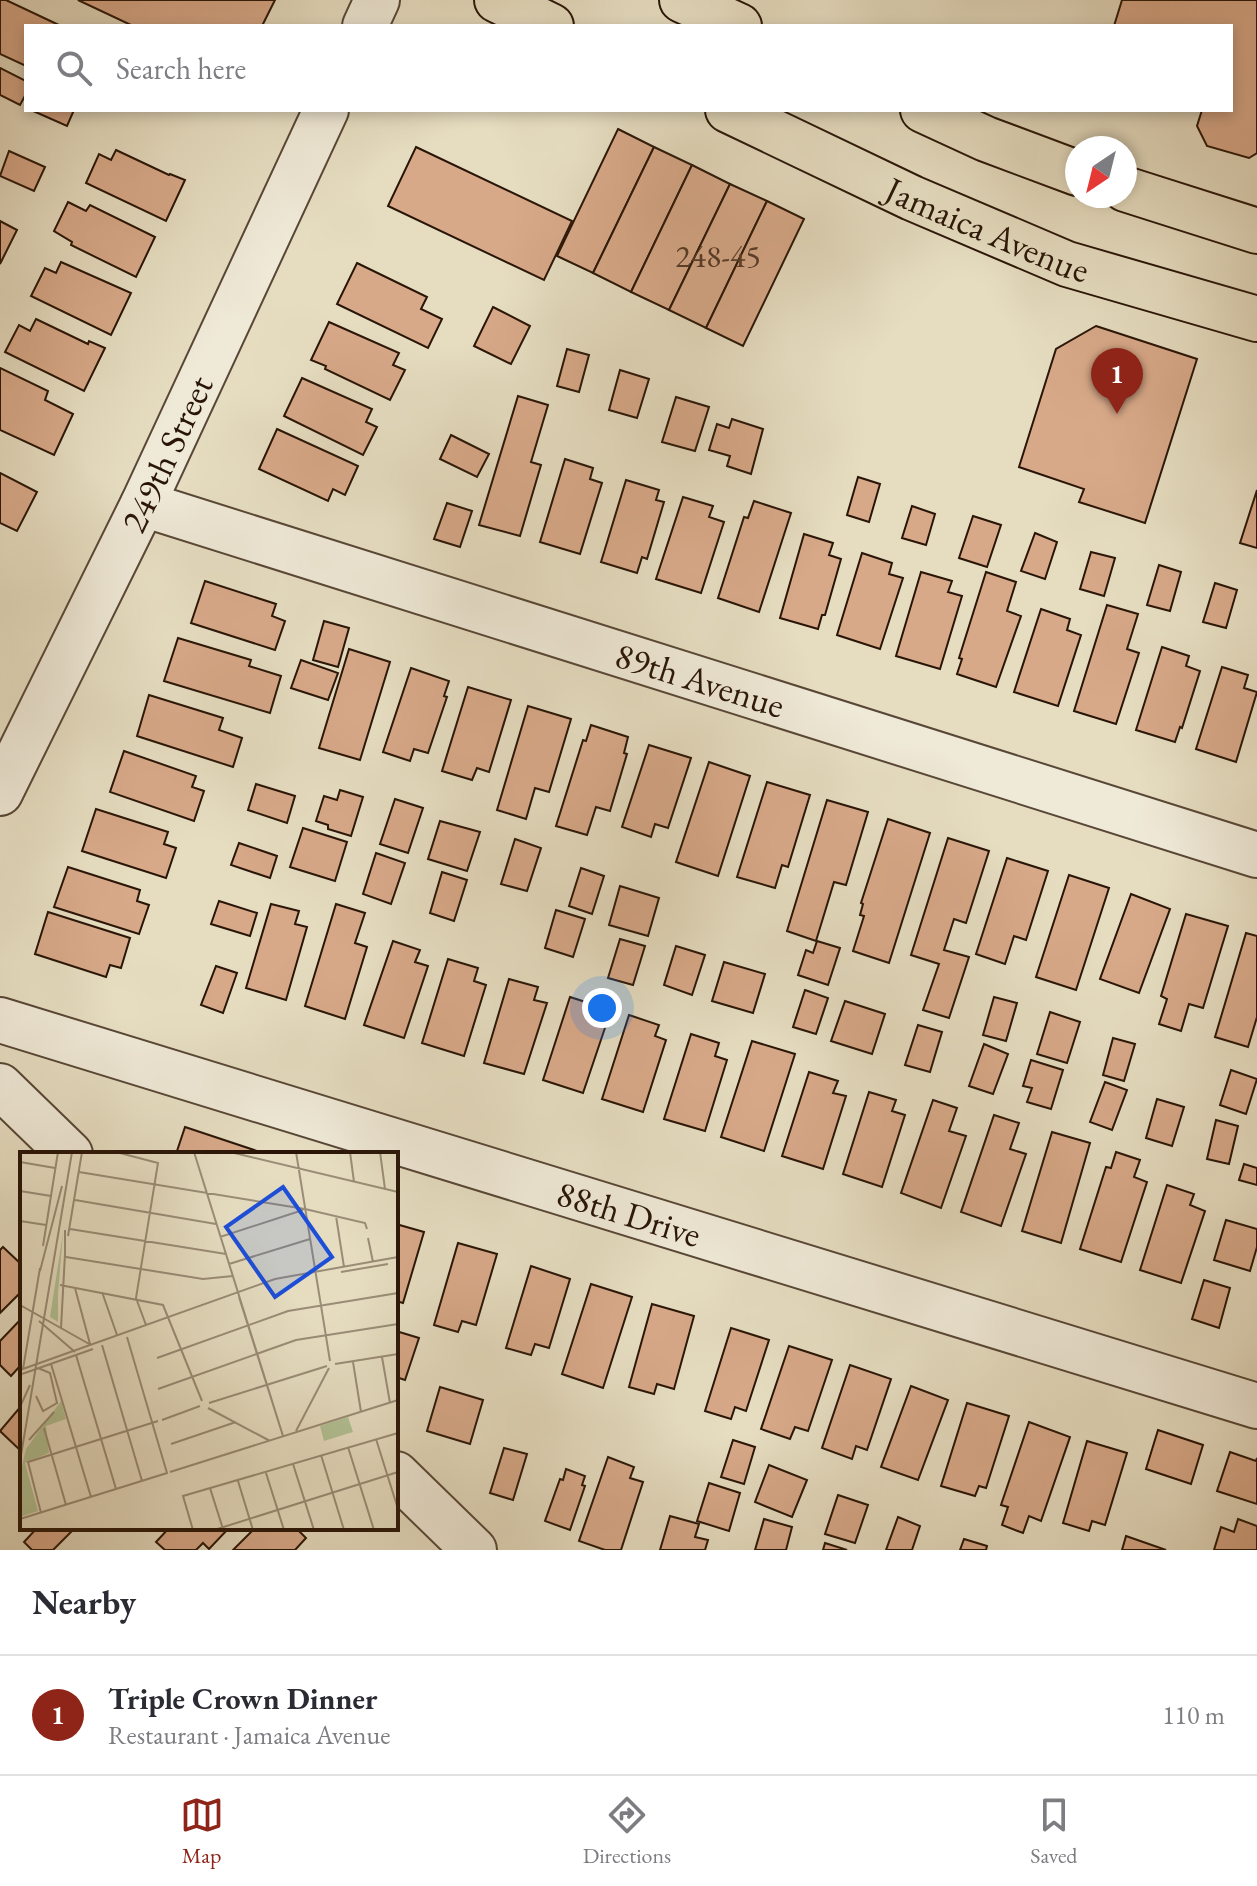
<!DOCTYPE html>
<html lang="en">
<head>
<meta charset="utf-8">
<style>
	:root { --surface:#fff; --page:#f2f2f3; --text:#2b2b33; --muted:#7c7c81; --line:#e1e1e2; --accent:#8f2418 }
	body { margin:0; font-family:"EB Garamond",serif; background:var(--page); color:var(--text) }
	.compass { position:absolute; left:1065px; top:136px; width:72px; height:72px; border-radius:50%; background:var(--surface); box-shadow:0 4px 12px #0003; rotate:215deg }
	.you { position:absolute; left:602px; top:1008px; width:28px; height:28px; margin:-20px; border:6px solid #fff; border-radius:50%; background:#1a73e8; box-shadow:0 0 0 12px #1a73e833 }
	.badge { display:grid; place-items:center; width:52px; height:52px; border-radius:50%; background:var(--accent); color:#fff; font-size:26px; font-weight:700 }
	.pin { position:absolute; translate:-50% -66px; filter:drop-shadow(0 2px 4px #0008) }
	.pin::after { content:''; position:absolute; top:42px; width:28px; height:24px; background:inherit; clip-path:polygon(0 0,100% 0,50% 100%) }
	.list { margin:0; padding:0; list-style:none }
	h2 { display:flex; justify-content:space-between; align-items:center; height:104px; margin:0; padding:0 32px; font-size:34px }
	h2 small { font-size:26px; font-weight:400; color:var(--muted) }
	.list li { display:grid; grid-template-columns:52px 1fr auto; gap:24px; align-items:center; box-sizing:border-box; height:120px; padding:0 32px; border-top:2px solid var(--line) }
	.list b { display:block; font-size:30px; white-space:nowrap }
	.list p { margin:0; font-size:26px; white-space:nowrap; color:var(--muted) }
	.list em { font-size:26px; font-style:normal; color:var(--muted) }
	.icon { flex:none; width:44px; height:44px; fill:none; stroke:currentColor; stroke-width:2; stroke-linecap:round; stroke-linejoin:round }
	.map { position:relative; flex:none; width:1257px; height:1550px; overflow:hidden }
	.search { position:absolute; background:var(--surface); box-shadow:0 4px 12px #0003; left:24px; right:24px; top:24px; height:88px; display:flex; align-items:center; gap:20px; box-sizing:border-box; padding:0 28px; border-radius:0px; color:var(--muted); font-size:30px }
	.sheet { height:224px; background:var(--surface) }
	nav { display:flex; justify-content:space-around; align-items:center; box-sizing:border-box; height:112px; border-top:2px solid var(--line); background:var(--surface); font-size:22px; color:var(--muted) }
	nav a { display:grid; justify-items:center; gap:4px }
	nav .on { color:var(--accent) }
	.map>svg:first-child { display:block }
</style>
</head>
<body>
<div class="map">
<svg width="1257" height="1550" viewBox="0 0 1257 1550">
	<rect width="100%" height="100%" fill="#e6ddc1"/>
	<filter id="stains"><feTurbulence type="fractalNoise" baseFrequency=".0025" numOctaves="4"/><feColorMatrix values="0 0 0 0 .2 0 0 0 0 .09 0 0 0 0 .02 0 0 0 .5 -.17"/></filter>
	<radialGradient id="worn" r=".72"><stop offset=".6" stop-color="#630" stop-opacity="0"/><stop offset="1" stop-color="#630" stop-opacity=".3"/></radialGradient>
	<g fill="#d8a989" stroke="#291507" stroke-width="2">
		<polygon points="0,0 6,0 61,26 26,26 26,66 0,54"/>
		<polygon points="78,0 275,0 262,26 133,26"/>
		<polygon points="1122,0 1257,0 1257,153 1249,158 1207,146 1197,126 1202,110 1231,110 1231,26 1114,26"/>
		<polygon points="0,68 26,81 26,94 20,105 0,95"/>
		<polygon points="31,110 74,110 67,126"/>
		<polygon points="618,129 654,147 593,273 557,256"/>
		<polygon points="416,147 572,221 544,280 388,206"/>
		<polygon points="654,147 692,165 631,292 593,273"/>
		<polygon points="116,150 169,175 170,174 185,180 166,221 86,183 99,154 111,160"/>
		<polygon points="9,151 45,167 34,191 0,176"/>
		<polygon points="692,165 730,184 669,310 631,292"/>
		<polygon points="730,184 767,201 706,328 669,310"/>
		<polygon points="767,201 804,219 743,346 706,328"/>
		<polygon points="68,202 86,211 90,205 155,237 136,277 71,245 72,242 54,231"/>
		<polygon points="0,221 17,230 0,264"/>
		<polygon points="61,262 131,293 111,335 31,296 45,268 56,273"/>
		<polygon points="357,263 427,297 421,309 442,319 428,348 337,304"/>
		<polygon points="493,307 530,326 511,364 474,346"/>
		<polygon points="36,319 88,344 89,341 105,348 84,391 5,352 19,325 30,331"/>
		<polygon points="329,322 399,353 393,365 405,370 390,400 325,369 326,366 311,360"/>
		<polygon points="1096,326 1197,359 1145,523 1079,502 1084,489 1019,467 1056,349"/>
		<polygon points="567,349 589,355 579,392 557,386"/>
		<polygon points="0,368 48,391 45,400 73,414 54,455 0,430"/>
		<polygon points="620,370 649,379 637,418 609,410"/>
		<polygon points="302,378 372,409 366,422 377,427 363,455 284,416"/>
		<polygon points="518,396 548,405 531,462 541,465 520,536 479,525"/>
		<polygon points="676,397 709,407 695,451 662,442"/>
		<polygon points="732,419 763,429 751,474 727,466 730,456 709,450 717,424 729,428"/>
		<polygon points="277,429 358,466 345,495 333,489 328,501 259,469"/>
		<polygon points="451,435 489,454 477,477 440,459"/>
		<polygon points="565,459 593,468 590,479 602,483 580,554 540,542"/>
		<polygon points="0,473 37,492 17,531 0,523"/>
		<polygon points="858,477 880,484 869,522 847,515"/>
		<polygon points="626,480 659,490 656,500 664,502 647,559 642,557 637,573 601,562"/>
		<polygon points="1257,490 1257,548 1240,543"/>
		<polygon points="683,497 713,506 709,517 724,522 701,593 656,579"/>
		<polygon points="754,501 791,513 759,612 718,598 744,517 748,518"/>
		<polygon points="447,503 472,511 460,547 434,539"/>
		<polygon points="912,506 935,514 926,545 902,538"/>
		<polygon points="973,516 1001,525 987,567 959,558"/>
		<polygon points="1035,533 1057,542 1045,579 1021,571"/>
		<polygon points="804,534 833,543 829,555 841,559 825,615 822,615 818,629 780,618"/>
		<polygon points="1091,552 1115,558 1104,596 1080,589"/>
		<polygon points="862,553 892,563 889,574 903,578 880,649 837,635"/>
		<polygon points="1159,565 1181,572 1170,611 1147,605"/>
		<polygon points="921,572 952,581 948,592 962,596 940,669 896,656"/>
		<polygon points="986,572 1016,582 1007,611 1021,616 996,687 957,674 962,659 959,658"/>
		<polygon points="205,581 276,604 272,616 285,621 275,650 191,623"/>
		<polygon points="1215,583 1237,590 1226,628 1203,622"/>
		<polygon points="1107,605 1138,614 1127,649 1139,653 1116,724 1074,711"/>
		<polygon points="1041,609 1070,619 1067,630 1081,635 1058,706 1014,692"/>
		<polygon points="324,621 349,628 338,667 313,660"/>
		<polygon points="178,638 251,660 249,666 281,676 270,713 164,681"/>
		<polygon points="1162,647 1189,656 1186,666 1200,671 1182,728 1180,727 1175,742 1136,730"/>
		<polygon points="349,649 390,662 360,760 319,748"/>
		<polygon points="301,660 338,673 328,700 291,688"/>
		<polygon points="1222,667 1248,675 1244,688 1257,692 1236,762 1196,749"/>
		<polygon points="411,668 449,681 444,696 447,697 428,753 414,749 410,761 383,752"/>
		<polygon points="468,687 511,700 489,772 477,768 472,780 442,771"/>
		<polygon points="149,695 223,718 219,730 242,738 233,767 137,736"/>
		<polygon points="528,706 571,719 549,792 535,788 526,819 497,810"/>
		<polygon points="591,725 628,737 624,753 627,754 610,811 596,807 587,835 556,826 583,740 586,741"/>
		<polygon points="649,745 691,758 668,828 655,824 651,837 622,827"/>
		<polygon points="124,751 196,776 192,787 204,791 194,821 110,792"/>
		<polygon points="709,762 750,776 718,876 676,862"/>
		<polygon points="767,782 810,795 788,867 782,865 775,888 737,877"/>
		<polygon points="256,784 295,796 287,823 248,810"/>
		<polygon points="340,790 363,797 351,836 328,829 328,825 316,821 324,796 337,800"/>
		<polygon points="395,799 423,808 408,853 380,844"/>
		<polygon points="827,800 868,812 846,885 834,882 816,941 787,931"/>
		<polygon points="96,809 168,832 164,844 176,848 166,878 82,851"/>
		<polygon points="888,819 930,833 889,963 853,951 864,916 860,915 863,904 861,903"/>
		<polygon points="440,821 480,832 467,871 428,859"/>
		<polygon points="303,828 347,842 335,881 290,867"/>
		<polygon points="948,838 989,851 966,923 954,919 944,950 969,957 949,1018 923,1010 939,964 911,955"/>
		<polygon points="515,839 541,848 527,891 501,884"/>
		<polygon points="239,843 277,856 270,878 231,865"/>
		<polygon points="376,853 405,863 391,904 363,894"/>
		<polygon points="1007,858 1048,871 1026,940 1014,936 1005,964 976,954"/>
		<polygon points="68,867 140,890 137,901 149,905 139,934 54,907"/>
		<polygon points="581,868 604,876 592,914 569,906"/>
		<polygon points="442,872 467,880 454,921 430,913"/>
		<polygon points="1069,875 1109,888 1076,990 1036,977"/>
		<polygon points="620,886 659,898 648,936 609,925"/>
		<polygon points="1131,894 1170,909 1139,993 1100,979"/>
		<polygon points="219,901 257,913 250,936 211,924"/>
		<polygon points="271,904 299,911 295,924 307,927 286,1000 246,988"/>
		<polygon points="336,904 365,913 355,943 367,947 345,1019 305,1006"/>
		<polygon points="556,910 585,919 573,957 545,948"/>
		<polygon points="48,912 130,938 121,968 110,965 106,977 35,954"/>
		<polygon points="1186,914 1228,926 1203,1008 1189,1004 1181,1031 1159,1024 1167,999 1161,996"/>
		<polygon points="1246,933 1257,936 1257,1017 1248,1047 1215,1037"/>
		<polygon points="620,939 645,946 633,985 608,978"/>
		<polygon points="393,941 420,950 415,962 428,966 404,1038 364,1025"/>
		<polygon points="817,941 840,948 828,985 798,975 806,950 813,953"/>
		<polygon points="676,946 705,955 692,995 664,985"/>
		<polygon points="448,959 478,968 474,981 486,985 464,1056 422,1043"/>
		<polygon points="724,962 765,974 753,1013 712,1001"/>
		<polygon points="216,966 237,973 223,1013 201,1005"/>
		<polygon points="509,979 538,987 534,1000 547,1003 524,1074 484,1063"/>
		<polygon points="805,990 828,998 816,1034 793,1027"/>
		<polygon points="570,997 598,1006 594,1018 607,1022 583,1093 543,1080"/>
		<polygon points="994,997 1017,1003 1006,1041 983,1035"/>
		<polygon points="845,1001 885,1014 872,1054 831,1041"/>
		<polygon points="1050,1012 1080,1022 1067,1063 1037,1054"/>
		<polygon points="629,1015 659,1025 655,1036 666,1040 643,1112 602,1099"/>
		<polygon points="918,1025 942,1032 930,1072 905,1065"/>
		<polygon points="691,1034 719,1043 715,1056 727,1060 705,1131 664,1119"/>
		<polygon points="1113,1038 1135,1044 1124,1081 1103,1075"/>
		<polygon points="752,1041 795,1054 764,1151 721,1137"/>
		<polygon points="984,1044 1008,1054 993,1094 969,1086"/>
		<polygon points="1031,1060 1063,1070 1051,1109 1027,1102 1032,1088 1023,1086"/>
		<polygon points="1231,1070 1257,1079 1246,1114 1220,1105"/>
		<polygon points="809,1072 838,1081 833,1093 846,1096 823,1169 782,1156"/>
		<polygon points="1105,1082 1127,1090 1112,1130 1090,1122"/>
		<polygon points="869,1092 896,1100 892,1111 905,1115 882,1187 843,1174"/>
		<polygon points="1157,1099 1184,1107 1172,1146 1146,1138"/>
		<polygon points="933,1100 957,1108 949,1131 966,1136 941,1208 901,1193"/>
		<polygon points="994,1115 1019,1123 1010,1149 1026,1154 1001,1226 961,1212"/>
		<polygon points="1216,1120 1238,1126 1229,1164 1207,1159"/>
		<polygon points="185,1127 266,1154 176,1154"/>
		<polygon points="1052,1132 1090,1143 1061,1243 1022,1231"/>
		<polygon points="1116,1152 1140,1160 1134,1177 1147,1182 1121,1262 1080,1249 1106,1167 1111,1168"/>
		<polygon points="1244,1164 1257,1168 1257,1185 1239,1180"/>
		<polygon points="1167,1185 1194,1194 1190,1205 1205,1211 1181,1283 1140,1270"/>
		<polygon points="1226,1220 1257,1229 1257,1247 1250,1271 1214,1260"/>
		<polygon points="396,1224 424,1232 403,1303 396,1301"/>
		<polygon points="458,1243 497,1254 476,1325 462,1321 458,1332 434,1325"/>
		<polygon points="3,1247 22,1265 22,1291 0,1313 0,1250"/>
		<polygon points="531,1266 570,1279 549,1348 535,1344 531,1355 506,1348"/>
		<polygon points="1204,1280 1230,1288 1219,1328 1192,1319"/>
		<polygon points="591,1284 632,1297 603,1388 562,1374"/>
		<polygon points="652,1304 694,1316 674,1389 657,1384 654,1394 629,1387"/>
		<polygon points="22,1318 22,1368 20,1366 11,1376 0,1365 0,1341"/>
		<polygon points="731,1328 769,1340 746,1411 735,1407 731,1419 705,1411"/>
		<polygon points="396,1331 419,1338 405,1380 396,1377"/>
		<polygon points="789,1346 832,1360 808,1431 795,1427 790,1439 761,1429"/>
		<polygon points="850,1365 891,1379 867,1450 856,1446 852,1459 822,1448"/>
		<polygon points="911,1386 948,1400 918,1480 881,1467"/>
		<polygon points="440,1387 483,1400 470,1444 427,1431"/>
		<polygon points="967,1403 1009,1416 986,1488 979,1486 975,1496 941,1486"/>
		<polygon points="22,1405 22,1452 0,1431"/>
		<polygon points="1029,1422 1070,1437 1041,1521 1029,1516 1023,1533 1002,1525 1008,1507 1001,1505"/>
		<polygon points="1158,1430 1203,1445 1191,1484 1146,1469"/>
		<polygon points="733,1440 755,1447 744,1484 721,1477"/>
		<polygon points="1087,1441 1127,1453 1105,1525 1092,1521 1089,1531 1063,1523"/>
		<polygon points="504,1448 527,1454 513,1500 490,1493"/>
		<polygon points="1230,1452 1256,1461 1257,1458 1257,1504 1217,1491"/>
		<polygon points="608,1457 634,1467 630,1478 643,1482 621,1550 605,1550 579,1541"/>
		<polygon points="769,1465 807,1480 792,1517 755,1502"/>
		<polygon points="566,1469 585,1476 582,1485 585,1486 570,1530 545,1521 560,1479 563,1480"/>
		<polygon points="709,1483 740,1493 729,1531 697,1521"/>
		<polygon points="838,1495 868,1505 855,1543 825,1534"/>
		<polygon points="670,1516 699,1524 695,1537 708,1540 705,1550 660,1550"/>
		<polygon points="898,1517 920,1526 912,1550 886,1550"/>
		<polygon points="764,1519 792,1527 786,1550 755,1550"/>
		<polygon points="1238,1519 1257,1526 1257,1550 1214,1550 1221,1527 1234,1532"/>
		<polygon points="37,1528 69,1528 72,1531 53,1550 32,1550 24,1542"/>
		<polygon points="169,1528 229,1528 209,1549 203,1543 196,1550 165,1550 156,1542"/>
		<polygon points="255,1528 296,1528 306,1538 295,1550 233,1550"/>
		<polygon points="1126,1536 1166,1550 1122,1550"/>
		<polygon points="964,1539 987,1546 986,1550 960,1550"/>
		<polygon points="825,1543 847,1550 823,1550"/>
	</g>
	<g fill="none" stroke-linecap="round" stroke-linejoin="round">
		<g stroke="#584736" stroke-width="48">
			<g id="minor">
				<polyline points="365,26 377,0"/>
				<path id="s1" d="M143,504L1257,855"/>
				<path id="s2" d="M0,793L143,504L326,110"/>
				<path id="s3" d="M0,1020L1257,1406"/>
				<polyline points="0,1086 70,1154"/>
				<polyline points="396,1474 474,1550"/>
			</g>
		</g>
		<g stroke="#291507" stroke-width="48">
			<g id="major">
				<polyline points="497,0 551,26"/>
				<polyline points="682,0 739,26"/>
				<path id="s4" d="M728,110L912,198L1067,264L1257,319"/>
				<polyline points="923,110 986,139 1077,173"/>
				<polyline points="1125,189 1257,231"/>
			</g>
		</g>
		<use href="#minor" stroke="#efe9d7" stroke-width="44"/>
		<use href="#major" stroke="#e6ddc1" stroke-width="44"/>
	</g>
	<g text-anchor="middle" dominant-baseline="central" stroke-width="6" stroke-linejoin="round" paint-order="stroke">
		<g font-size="32" fill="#553a28">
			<text x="718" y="256">248-45</text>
		</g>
		<g font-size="36" fill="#291507" stroke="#efe9d7">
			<text stroke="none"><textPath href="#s4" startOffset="286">Jamaica Avenue</textPath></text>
			<text stroke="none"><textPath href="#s2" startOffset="378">249th Street</textPath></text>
			<text stroke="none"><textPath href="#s1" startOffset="584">89th Avenue</textPath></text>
			<text stroke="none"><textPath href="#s3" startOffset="658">88th Drive</textPath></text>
		</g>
	</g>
	<g transform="translate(20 1152)">
		<rect width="378" height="378" fill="#e6ddc1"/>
		<path d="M43,81L38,142V170L30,165ZM41,249L46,267L26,274L29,301L5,311L18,359L0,365V322L6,297ZM328,265L333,280L304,289L300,274Z" fill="#b2c295"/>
		<path fill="none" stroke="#9a8d77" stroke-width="2" d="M96,0L138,11L116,146L126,173M174,0L263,284L219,145M210,0L378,40M276,0L310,209M330,0L334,30M360,0L365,37M0,10L35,16M59,20L285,57L345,71L347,77M0,39L31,44M55,48L196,72M316,64L324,115M0,69L26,73M50,77L206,102M45,78V105M48,84L62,0M200,85L283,58M348,86L353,110M23,94L38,0M46,105L183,127L213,124M209,112L290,87M20,119L42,34M321,120L368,112M40,133L143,153L182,249M55,136L70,192M82,140L97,183M0,153L71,193M19,169L55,200M41,176L45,102M82,193L122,329M56,203L96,337M362,205L370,251M137,206L268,159L378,141M333,210L341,260M31,212L71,345M315,212L378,202M3,217L20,116M0,218L255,127L378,105M2,222L73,197M138,237L276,188L378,172M16,244L23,259L37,251L30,221L18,216M189,251L307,214M0,255L10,233M188,256L250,289M142,268L180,254M24,276L46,353M276,279L309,216M356,287L378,357M9,288L34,260M151,292L216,270M328,295L354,378M301,303L324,378M0,309L52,0M273,312L294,378M150,320L378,248M246,321L264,378M218,329L233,378M190,336L203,377M21,361L8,310L138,269M0,367L147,321L107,185M173,378L163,344L378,281M194,378L378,320"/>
		<path fill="#1d4ed8" fill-opacity="0.15" stroke="#1d4ed8" stroke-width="4" d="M263,35L312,105L255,145L206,75Z"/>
		<rect width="378" height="378" fill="none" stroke="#291507" stroke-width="4"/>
	</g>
	<rect width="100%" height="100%" filter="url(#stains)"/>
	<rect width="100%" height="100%" fill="url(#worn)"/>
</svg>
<svg class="compass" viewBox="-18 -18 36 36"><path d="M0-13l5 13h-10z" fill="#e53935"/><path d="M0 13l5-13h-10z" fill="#7c7c81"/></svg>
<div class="you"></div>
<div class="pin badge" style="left:1117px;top:414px">1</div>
<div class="search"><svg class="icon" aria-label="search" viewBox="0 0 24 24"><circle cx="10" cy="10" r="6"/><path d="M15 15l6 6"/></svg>Search here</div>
</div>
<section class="sheet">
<h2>Nearby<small></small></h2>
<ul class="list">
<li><span class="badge">1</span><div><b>Triple Crown Dinner</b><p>Restaurant · Jamaica Avenue</p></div><em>110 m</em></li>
</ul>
</section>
<nav>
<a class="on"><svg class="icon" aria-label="map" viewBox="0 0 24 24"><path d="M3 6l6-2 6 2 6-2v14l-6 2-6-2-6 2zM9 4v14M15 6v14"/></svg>Map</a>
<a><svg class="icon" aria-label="directions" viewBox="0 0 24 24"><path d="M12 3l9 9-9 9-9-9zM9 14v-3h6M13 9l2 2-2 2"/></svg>Directions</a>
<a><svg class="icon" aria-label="saved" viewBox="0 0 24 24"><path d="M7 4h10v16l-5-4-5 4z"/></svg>Saved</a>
</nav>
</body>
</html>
